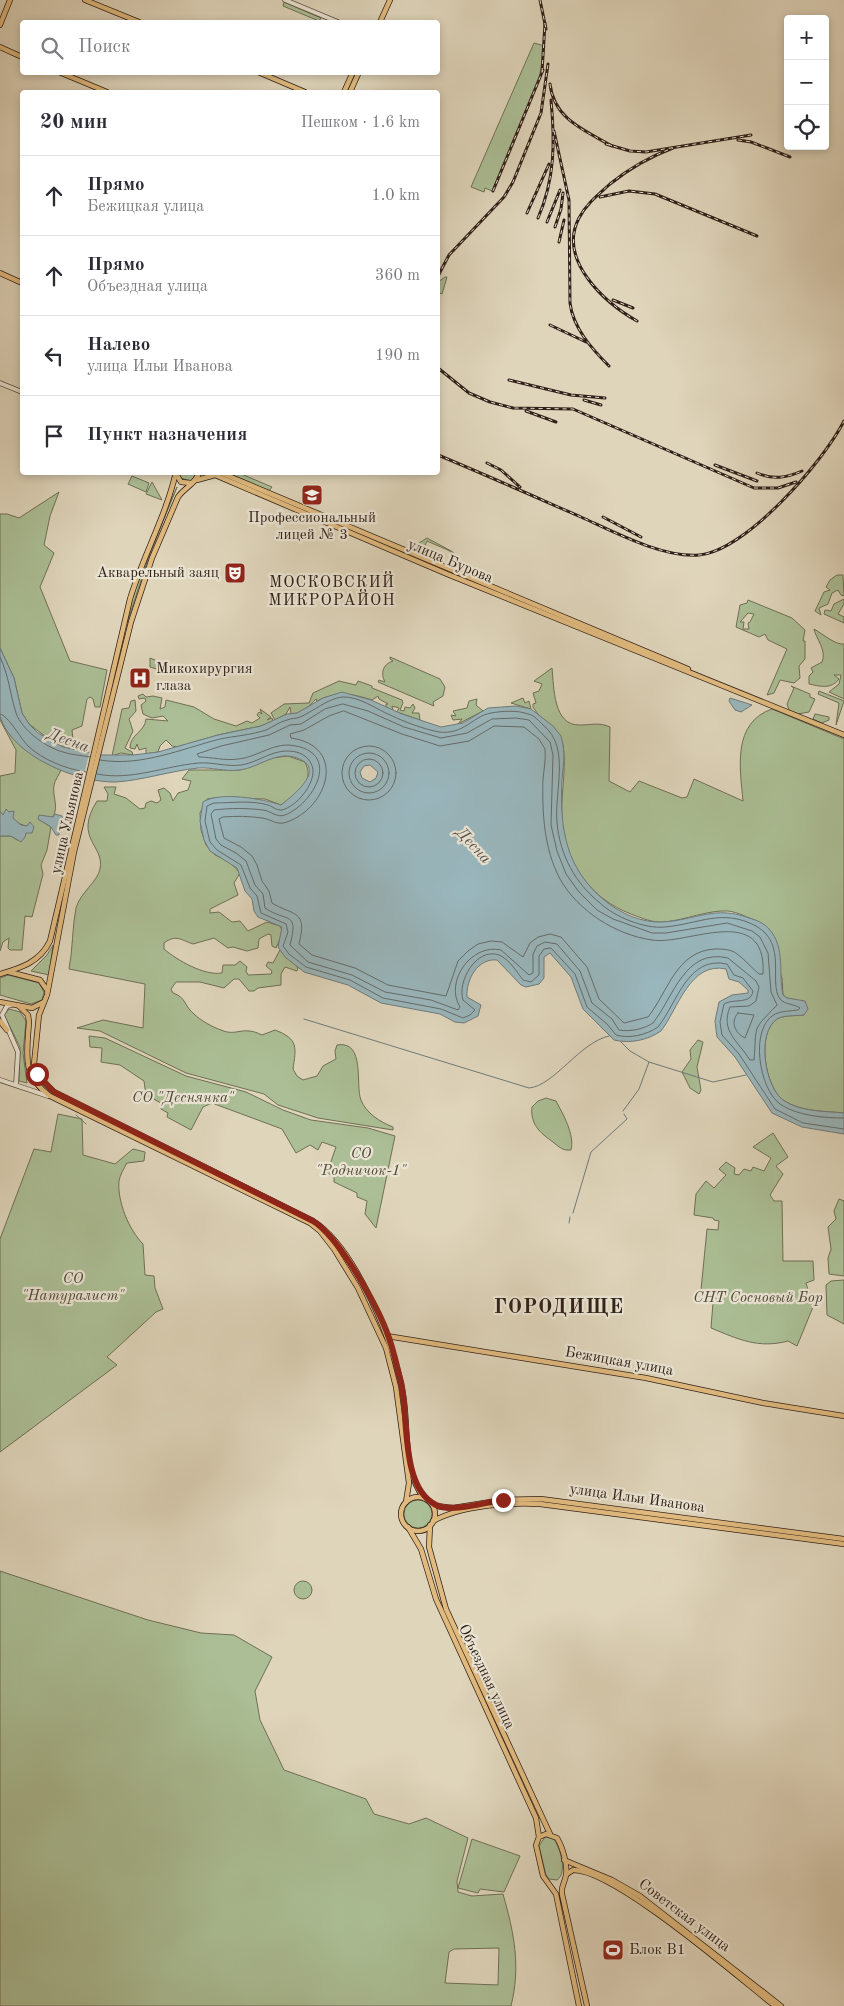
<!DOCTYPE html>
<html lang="ru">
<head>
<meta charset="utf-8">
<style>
	:root { --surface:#fff; --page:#f2f2f3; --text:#2b2b33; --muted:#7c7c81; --line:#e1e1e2 }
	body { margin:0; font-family:"Old Standard TT",serif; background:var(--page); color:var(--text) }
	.controls { position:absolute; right:15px; top:15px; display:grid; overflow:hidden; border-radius:5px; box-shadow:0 2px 8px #0003 }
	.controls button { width:45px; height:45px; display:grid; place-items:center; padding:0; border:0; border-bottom:1px solid var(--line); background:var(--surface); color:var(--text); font:25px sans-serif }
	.stop { position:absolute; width:15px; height:15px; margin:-11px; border:4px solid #8f2418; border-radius:50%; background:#fff }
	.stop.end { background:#8f2418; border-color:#fff; box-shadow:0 1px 5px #0008 }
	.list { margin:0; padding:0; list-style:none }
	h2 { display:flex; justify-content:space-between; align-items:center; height:65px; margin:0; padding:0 20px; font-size:21px }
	h2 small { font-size:16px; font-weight:400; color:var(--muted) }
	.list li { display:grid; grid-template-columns:32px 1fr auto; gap:15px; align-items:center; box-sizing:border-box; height:80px; padding:0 20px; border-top:1px solid var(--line) }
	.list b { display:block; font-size:19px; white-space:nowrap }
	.list p { margin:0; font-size:16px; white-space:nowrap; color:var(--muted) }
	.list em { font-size:16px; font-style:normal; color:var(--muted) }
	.icon { flex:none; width:28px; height:28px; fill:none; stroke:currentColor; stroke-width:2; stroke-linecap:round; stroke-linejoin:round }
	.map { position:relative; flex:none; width:844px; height:2006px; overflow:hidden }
	.search { position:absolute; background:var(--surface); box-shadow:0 2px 8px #0003; left:20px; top:20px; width:420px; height:55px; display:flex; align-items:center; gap:12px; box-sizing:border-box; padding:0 18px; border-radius:5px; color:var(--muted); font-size:19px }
	.panel { position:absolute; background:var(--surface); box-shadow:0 2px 8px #0003; left:20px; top:90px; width:420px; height:385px; border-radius:5px }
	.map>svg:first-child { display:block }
</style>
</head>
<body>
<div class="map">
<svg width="844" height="2006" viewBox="0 0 844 2006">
	<rect width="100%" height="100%" fill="#dfd5bb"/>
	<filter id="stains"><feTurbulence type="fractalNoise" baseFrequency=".004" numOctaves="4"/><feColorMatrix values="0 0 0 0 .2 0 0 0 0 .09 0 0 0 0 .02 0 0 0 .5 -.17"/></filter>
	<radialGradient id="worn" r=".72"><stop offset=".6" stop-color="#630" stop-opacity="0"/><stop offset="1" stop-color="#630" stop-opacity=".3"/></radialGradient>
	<g fill="#abbe95" stroke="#6e6f56" fill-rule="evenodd">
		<polygon points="284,2 321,18 319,21 283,6"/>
		<polygon points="534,43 545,46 539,79 492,191 485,188 484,192 471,187"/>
		<polygon points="445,277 447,277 442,294 439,293 438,296 438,282"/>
		<polygon points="179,472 197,473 195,478 190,481 181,478"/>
		<polygon points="227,473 239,473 272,487 269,491"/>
		<polygon points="132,476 149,483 146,492 128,484"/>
		<polygon points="152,482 162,500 146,494"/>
		<path d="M177,487L148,559L127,623C128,588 162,522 177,487Z"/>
		<polygon points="59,492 50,516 44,545 54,553 40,587 70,661 107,670 100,707 95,707 93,699 90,697 87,699 82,726 72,730 74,749 63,747 50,740 29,724 22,713 14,678 0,648 0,514 7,514 19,518"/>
		<polygon points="427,538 453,552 452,564 450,551 427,541 421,555 416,554 416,545"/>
		<polygon points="837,575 843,575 844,596 841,595 838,590 832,593 828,604 819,608 821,615 815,611 824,592 830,590 826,587 830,580"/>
		<polygon points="844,599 844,604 838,614 844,617 844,623 824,614 825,610 831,611 834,604"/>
		<path d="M748,600L792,618L805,630L803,641H805V659L799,666L800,678L794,683L780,680L774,693L767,695L787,649L768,640L765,634L759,637L736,627L740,605L747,603ZM748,613L754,614L750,622L748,623L749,629H743L744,622H740Z"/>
		<path d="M814,629C823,634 835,645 844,644V699L829,692L839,684L841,675H834L839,679C831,690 819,686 809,684V676L813,672L811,668L822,662C827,650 816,639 814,629Z"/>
		<path d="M390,657L440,679L445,687L443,696L433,702L434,706L378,682L379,680L385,682C380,673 383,664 393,661L390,659Z"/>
		<polygon points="150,658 167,665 169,673 150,667"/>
		<path d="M552,668C554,687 553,726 580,725C592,725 599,722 610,727L609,781L630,792L639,781L682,798L687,797L694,779L743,801C740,768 732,723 772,709L844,739V1113C825,1111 800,1112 783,1100C765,1087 756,1033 777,1019C783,1015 796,1016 804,1015L805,1002L787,998L783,995L782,978L757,921C748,918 738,912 728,911C707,910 686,920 664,922C652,923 642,918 631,914C591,899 566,864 562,822C560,796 567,770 563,745C557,725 542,723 533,707V704L536,703L533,693L539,691L542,684L534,681Z"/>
		<path d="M339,681L356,685L358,681L372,686V688L402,700L403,703L400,710L404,711L405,707L410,708L413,704L415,708L412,713H419L420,720L397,712L399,708L392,706L393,711L386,707V704H388L379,699L378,696L372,700C350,693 338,691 317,701L316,699C310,705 303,714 291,714L290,707L286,714L275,720L271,713L284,704L309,703L313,693Z"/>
		<polygon points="791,686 810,694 810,697 815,699 809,712 798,714 789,710 787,704 794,688"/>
		<polygon points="819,691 844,701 836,725 839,703 818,694"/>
		<path d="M143,694L146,697L153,696L162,698L160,709L165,707L166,700L194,707L214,719L236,726L247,721L252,723L260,718L257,715L259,712L262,714L260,709L271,717L267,720L272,718L273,721L261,726L218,735L177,747L172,746L166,740L160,746L158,752L146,754V748L139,750L137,744L135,749L130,748C130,734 145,732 146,719L168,721L163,716L152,718L143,714L141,705L146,701L145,698L139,699L138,696Z"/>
		<polygon points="523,698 525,703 529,701 531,709 511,703"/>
		<polygon points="477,699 476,705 483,711 458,724 462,719 453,720 451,715 456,716 453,711 467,708 469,701"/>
		<polygon points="135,700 136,711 129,719 133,731 125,748 132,752 133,755 121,753 112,756 122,709 129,708 131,701"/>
		<polygon points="815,714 829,717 829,720 822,723 813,719"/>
		<path d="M0,715C15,743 33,757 61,770C59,775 55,780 54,785C52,796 59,806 53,817L38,819L51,827L47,850L41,865L43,874L32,917L25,916L22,950H10L8,948L9,938L3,942L0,951V836H11L17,840L25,833L27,826C18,825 14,818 3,816L0,811V776L15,773L16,750L0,720Z"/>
		<path d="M288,756L305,762C316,783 295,794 281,805L265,799L214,798L207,799L200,813L201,830L206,845L215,855L230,862L240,873L234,883L238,895L210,909V913L219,912L232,922L240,921L248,931L267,922L280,926L283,932L276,948L272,946L271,935L268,934L259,939L258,948L247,951L233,947L228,948L214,938L193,944C181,940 176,934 164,943V949C177,960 204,976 222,973L223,965H235L240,961L247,967L246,971L248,975L271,974L272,971L266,966L268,962L273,963L280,950L298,968L297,971L285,967L281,974V985L258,988L254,991H249L239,979H234L224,988L200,982H176L171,989L173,993C186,997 184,1006 194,1014C200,1020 212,1027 221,1030C237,1037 242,1025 262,1035L275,1030C299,1039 296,1048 293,1069L297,1076L303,1080L317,1076L323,1066L336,1059L335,1051L337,1045C366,1040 355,1086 361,1100C366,1113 380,1122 393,1127V1130L318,1118L278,1105L264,1094L186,1073L100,1031L77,1028L103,1020L143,1028L145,984L69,969C73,949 72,928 76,908C80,893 98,881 100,869C105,845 73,839 97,801H107L108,794L104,787H116L114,794L126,798L140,809L145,808L146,803L151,801L157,803L161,800L158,790L164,788L170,793L173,801L178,793L188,790L191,781L182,779L189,770H240L272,758Z"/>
		<polygon points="53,945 49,975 31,971 47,955"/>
		<polygon points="8,975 39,983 44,992 42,1000 31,1004 0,995 0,978"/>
		<polygon points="9,1009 20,1012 26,1021 23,1053 27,1083 19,1081 20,1047 4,1015"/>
		<polygon points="89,1036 105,1038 186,1076 246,1092 283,1110 311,1120 368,1128 395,1136 376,1228 365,1214 367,1201 357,1197 357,1193 334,1182 334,1176 327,1173 336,1147 322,1142 318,1150 310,1145 296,1153 282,1129 212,1103 203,1107 191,1130 167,1117 168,1113 161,1109 161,1103 146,1095 144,1081 120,1065 101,1062 102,1048 90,1047"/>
		<polygon points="698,1040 703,1042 697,1067 701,1090 699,1094 690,1088 682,1072 691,1059 690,1050"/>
		<path d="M546,1098L556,1101C563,1114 575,1135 571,1150C563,1151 559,1147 553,1142C540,1133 530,1124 532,1107L538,1101Z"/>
		<path d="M58,1114L82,1119L83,1155L115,1164L133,1149L145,1152L144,1161L127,1163C124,1168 120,1175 119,1181C117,1201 129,1230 143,1244L145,1275L154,1276L155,1288L163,1309L156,1312L107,1357L117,1365L0,1452V1239L34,1149L51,1152Z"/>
		<path d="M773,1133L788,1157L776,1166L783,1174L770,1195L774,1201H782L783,1261H813L814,1280L806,1283L813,1307L797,1346L788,1341C758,1349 738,1339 711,1328L714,1290H701L707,1229L718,1230L719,1221L714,1220L713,1218L694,1215L696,1194L706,1181L714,1188L726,1175L719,1169L726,1162L735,1168L734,1174L739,1175L744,1169L751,1171L753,1167L764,1171L771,1158L753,1147Z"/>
		<polygon points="839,1199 844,1201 844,1276 829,1274 828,1258 831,1249 828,1227 836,1219 834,1211"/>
		<polygon points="844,1280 844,1324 827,1315 826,1285 831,1281"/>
		<circle cx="418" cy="1514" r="14"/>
		<path d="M0,1571L148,1620L201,1633L234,1635L272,1657L255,1691L260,1720L284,1770L366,1799L374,1814L409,1824L426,1818L468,1838L457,1881L458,1892L472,1896L503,1894C514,1933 521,1966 511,2006H0ZM499,1948L498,1985L445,1983L449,1952L454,1949Z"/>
		<circle cx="303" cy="1590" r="9"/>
		<path d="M545,1837L553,1838C560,1847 568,1873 557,1880L549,1879L546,1875L539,1846Z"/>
		<polygon points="472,1839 520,1856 504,1892 480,1889 478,1893 458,1888"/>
	</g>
	<g fill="#99b6bc" stroke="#6f7a7a" fill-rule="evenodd">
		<path d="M0,648L14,678L22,713L29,724L38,733L63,747L102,755H133L158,752L218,735L261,726L287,714L297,713L323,698L342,692L371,700L402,714L441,727L463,723L488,708L516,706L531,709L553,726L561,736L563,745C565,757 563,768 562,779C561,802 561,825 568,847C579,886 621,924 663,922C696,920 715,905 749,918C756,920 764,923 769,929C786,948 778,973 783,995L787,998L805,1001L808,1009L804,1015C796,1016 783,1015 777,1019C756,1033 765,1087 783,1100C800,1112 825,1111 844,1113V1134L802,1127L772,1113L735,1057L717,1037L715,1021L719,1002L732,995L748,993V990L739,982L729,979L726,969C690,961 678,1009 661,1031C648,1040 630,1044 614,1040L583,1009L571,977L550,953L544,957V978L539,984L526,987L521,985L497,960C478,958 466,979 467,997L481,1005L478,1016L464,1023L455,1022L440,1014L381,1003L348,985L304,972L285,957L278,947L282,927L258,917L254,911L252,899L245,891L237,868L210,851L204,840L200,821L203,802C220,791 263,799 281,805C292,796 328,769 297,758C276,750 259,768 239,770C225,772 212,767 198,768C170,771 144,780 116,782C78,783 11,756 0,716C0,703 0,663 0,648ZM370,765L378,772L376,778L370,782L362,778L360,772L364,766Z"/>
		<polygon points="730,698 752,705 741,712 735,710 729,701"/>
		<polygon points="6,809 9,812 14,811 13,818 21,825 27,826 30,822 34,827 32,833 26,833 25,837 21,842 11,836 0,836 0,811 3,815"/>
		<polygon points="55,814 62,816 64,826 59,828 59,835 56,835 51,827 38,819 39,815 53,817"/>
	</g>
	<polygon fill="#dfd5bb" points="90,749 101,752 94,781 83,779"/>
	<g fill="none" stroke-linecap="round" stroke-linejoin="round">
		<g stroke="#656b6a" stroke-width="1">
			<path d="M0,657C9,676 10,694 16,713C22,730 45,747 63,752C71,755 81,755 90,757"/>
			<path d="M343,704L368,711L404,727L441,738L467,733L492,719L516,718L529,720L550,742L553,755L551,825L557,851L566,874L579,892L597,910L613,919L652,933H666L727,923L752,931L760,937L768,953L771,992L777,1005C751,1032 757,1024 754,1060H750C738,1041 720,1031 730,1007L749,1006L756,1001L759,987L756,981L728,958C685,948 674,996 653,1023C644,1029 630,1032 619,1030L612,1019L592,1003L580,971L557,944L545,942L537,946L533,954V973L529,975L501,950C472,943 444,981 460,1007L458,1010L431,1000L385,992L352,975L308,962L290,945C299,910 287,923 265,908L263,894L255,885L246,861L236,853L221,845L216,839L211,814L214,810C230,808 247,808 263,810C271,811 277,818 285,815C313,804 341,755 296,746C274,741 259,757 238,759C225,761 212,757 199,757L197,754L221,746L269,735L290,725L301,724L325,709Z"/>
			<path d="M344,711L402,734L440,746L469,741L494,726L524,727L539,739L545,749C546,759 544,769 543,779C542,813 544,849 560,879C578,911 616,935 652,940C686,946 767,901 763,974H759C753,969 743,958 737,954C731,949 722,949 715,949C676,951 668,992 648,1017L624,1023L599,999L587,967L561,937L550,934L538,937L530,943L523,957L502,942L491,941L478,944L468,951L458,961L446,996L388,985L355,968L312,955L299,944C308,909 293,916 272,903L269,891L262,881L257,865L252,856L241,847L224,838L219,819L223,817C236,816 249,816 262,818C271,819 277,826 287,822C329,807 347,746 291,738L290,734L304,730L329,716Z"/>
			<path d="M0,714C8,715 21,739 28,746C43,760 66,769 86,772"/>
			<circle cx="369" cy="773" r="27"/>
			<circle cx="369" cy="773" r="20"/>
			<circle cx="369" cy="773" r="14"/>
			<path d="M100,760C141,767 181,749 220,739C235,736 251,735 266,730C273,727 279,722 287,720C291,718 296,719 300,717C314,711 327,699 342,697C359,696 376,709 390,715C405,722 423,729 439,732C464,735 473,716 491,713C502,711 518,710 528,714C534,715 539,721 543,725C571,747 554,791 557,823C560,855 575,883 600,903C615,917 644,929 665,927C699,924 722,908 756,926C788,944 768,982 780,999C785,1005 795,1004 800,1008L798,1010C791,1011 782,1011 775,1014C749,1028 759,1089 780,1104C797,1116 825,1118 844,1118"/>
			<path d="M97,774C132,781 164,766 199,763C213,762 227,767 241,765C260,762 275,747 296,752C305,754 312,761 313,770C314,785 297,806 282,810C277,811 272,806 268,805C251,800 231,803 214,803L207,806L205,821L210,842L217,850L241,865L250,888L257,896L261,913L286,924L288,932L283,946L289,954L306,967L350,980L383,998L441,1009L463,1018L470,1015L475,1010L463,1000C457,982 476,947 499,955C509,959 517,972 523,980L531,982L539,975V956L544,949L551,948L575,974L587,1007L607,1024L616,1035C630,1039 646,1035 658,1027C677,1003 688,955 727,964L734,975L743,978L753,991C751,1005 734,998 724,1004L720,1022L722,1035L739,1054L775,1109L803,1123L844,1129"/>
			<path d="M738,1013L754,1015L745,1038C735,1033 730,1022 738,1013Z"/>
		</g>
		<g stroke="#6f7a7a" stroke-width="1">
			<path d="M304,1019L529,1088C554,1086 580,1042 609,1036"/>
			<polyline points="621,1042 630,1051 649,1062"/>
			<polyline points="623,1111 639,1089 649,1062 713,1082 746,1075"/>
			<polyline points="76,1115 86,1124"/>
			<polyline points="573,1213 591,1152 627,1119 624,1114"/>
			<polyline points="569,1223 570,1217"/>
		</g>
		<g stroke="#5c4d41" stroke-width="5.5">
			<g id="minor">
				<polyline points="285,0 338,22"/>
				<polyline points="0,383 22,392"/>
				<polyline points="11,1005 7,1006 2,1015 18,1052 16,1084"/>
				<polyline points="0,1080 48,1096"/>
			</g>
		</g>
		<g stroke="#312018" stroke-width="6">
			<g id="major">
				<polyline points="85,0 139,22"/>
				<polyline points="380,22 390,0"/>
				<polyline points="0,25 10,0"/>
				<polyline points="0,47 22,57"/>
				<polyline points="59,72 107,92"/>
				<polyline points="258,72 305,92"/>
				<polyline points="344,92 353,72"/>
				<polyline points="350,92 359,72"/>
				<polyline points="0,273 22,283"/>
				<path d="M199,472C197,483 184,488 178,497L152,558L131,622L74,852L47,995L39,1015L34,1064L40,1079L54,1092L313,1221C356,1248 395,1346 403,1394C409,1427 402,1470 424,1498"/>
				<polyline points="219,472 688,669"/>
				<polyline points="176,474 181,482 191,483"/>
				<polyline points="197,480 215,475 447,574 844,735"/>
				<polyline points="9,972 40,980 47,990"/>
				<path d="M0,974C21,968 40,962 50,941L130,599C143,556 166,516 176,472"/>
				<polyline points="0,1002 32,1008 44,1002"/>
				<path d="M19,1006L28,1015L29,1022C27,1054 21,1075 50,1096L310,1223L320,1231L334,1249L358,1288L386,1348L396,1387L409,1483L406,1502"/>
				<polyline points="0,1021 7,1030"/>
				<polyline points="387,1336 646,1378 763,1403 844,1416"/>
				<circle cx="418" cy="1514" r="17"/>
				<polyline points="429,1501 437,1506 453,1508 503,1500 541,1499 844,1539"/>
				<path d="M433,1521C461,1506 508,1502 540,1504L844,1544"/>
				<polyline points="430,1525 429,1547 446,1609 550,1834"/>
				<polyline points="408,1527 421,1549 436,1599 536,1818 539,1837"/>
				<polyline points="564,1860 612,1880 640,1896 781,2006"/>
				<path d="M567,1874L573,1870C614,1869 738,1977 775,2006"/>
				<path d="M579,2006L556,1894L543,1876L536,1845L539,1837L546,1834L557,1838C562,1846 568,1865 566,1875C565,1883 561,1885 562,1894L587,2006"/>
			</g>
		</g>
		<use href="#minor" stroke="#eae4d3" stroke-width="4"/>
		<use href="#major" stroke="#e0ba7e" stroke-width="4.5"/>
		<g stroke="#312018" stroke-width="3">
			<g id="rail">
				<polyline points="540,0 546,29"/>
				<polyline points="542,72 545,23"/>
				<path d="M550,84C554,119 584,130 612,146"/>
				<path d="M554,131L569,200L570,303C573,328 592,349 609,366"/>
				<polyline points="738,140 751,142 790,157"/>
				<polyline points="606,144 630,151 646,152 751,135"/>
				<polyline points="493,191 543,70"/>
				<polyline points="600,197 629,191 655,194 757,236"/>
				<polyline points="527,213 549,164"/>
				<path d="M538,218C555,179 555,142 551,100"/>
				<polyline points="547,222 560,190"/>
				<polyline points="555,227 561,209 563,193"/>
				<polyline points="559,242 564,220"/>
				<polyline points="438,276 449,255 504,197 513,182 541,113 548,64"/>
				<polyline points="613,300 633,308"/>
				<path d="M637,321C605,303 557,260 579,218C586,204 599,194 610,184C630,168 649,157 673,148"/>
				<polyline points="550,325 586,342"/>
				<polyline points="438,368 469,393 490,402 513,408 573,409 754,488 778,488 796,482"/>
				<polyline points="509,380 571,395 605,398"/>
				<polyline points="584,400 601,405"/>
				<polyline points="526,411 556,422"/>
				<path d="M438,455C486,475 533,496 581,517C614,532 663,558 699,555C746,551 824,461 844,421"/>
				<polyline points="487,463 501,470 520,487"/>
				<polyline points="715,465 757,481"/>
				<path d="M757,473C773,480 786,478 802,471"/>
				<polyline points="603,517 641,537"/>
			</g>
		</g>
		<use href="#rail" stroke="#eae4d3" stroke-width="1" stroke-dasharray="4" stroke-linecap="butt"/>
	</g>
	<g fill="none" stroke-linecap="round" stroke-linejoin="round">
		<path stroke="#8f2418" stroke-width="6" d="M37,1074L54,1092L313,1221C339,1237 379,1308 389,1338C394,1352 397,1367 401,1382C409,1417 400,1487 436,1505C452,1513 485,1502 503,1500"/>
	</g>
	<defs>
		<g id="university-square" transform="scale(1.125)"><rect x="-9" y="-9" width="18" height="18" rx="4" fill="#8f2418" stroke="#eae4d3"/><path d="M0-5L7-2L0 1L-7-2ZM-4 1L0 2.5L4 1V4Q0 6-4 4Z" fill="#fff"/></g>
		<g id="theatre-square" transform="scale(1.125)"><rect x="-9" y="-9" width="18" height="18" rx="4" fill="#8f2418" stroke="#eae4d3"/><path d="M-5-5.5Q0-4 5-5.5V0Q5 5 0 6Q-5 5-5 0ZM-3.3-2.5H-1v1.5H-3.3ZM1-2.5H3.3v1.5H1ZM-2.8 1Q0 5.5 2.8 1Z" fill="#fff"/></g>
		<g id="hospital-square" transform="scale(1.125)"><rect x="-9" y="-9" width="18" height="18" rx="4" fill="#8f2418" stroke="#eae4d3"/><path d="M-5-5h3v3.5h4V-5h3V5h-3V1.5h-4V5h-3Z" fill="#fff"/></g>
		<g id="stadium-square" transform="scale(1.125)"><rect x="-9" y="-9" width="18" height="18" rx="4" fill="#8f2418" stroke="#eae4d3"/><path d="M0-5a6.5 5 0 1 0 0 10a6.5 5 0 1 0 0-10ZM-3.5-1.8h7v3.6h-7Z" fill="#fff"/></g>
	</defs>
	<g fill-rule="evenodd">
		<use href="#university-square" x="312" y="495"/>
		<use href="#theatre-square" x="235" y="573"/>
		<use href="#hospital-square" x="140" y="678"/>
		<use href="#stadium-square" x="613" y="1950"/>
	</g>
	<g text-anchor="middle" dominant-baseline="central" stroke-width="4.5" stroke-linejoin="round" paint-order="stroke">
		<g font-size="15" fill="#312018" stroke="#eae4d3" text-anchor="start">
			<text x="312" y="518" text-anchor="middle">Профессиональный<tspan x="312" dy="17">лицей № 3</tspan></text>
			<text x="219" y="573" text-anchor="end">Акварельный заяц</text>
			<text x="156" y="669">Микохирургия<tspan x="156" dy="17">глаза</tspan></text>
			<text x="629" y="1950">Блок В1</text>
		</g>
		<g font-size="15" fill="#312018" stroke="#eae4d3">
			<text transform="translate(450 562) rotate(23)">улица Бурова</text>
			<text transform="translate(68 823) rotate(-77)">улица Ульянова</text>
			<text transform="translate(619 1362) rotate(10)">Бежицкая улица</text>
			<text transform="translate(637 1499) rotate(8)">улица Ильи Иванова</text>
			<text transform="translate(486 1677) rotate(65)">Объездная улица</text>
			<text transform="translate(684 1916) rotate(37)">Советская улица</text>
		</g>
		<g font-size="15" font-style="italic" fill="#504837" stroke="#eae4d3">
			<text x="183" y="1098">СО "Деснянка"</text>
			<text x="361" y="1154">СО<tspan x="361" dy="17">"Родничок-1"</tspan></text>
			<text x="73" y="1279">СО<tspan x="73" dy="17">"Натуралист"</tspan></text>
			<text x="758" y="1298">СНТ Сосновый Бор</text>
		</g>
		<g font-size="16" letter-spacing="1" fill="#312018" stroke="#eae4d3">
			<text x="332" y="583">МОСКОВСКИЙ<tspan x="332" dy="18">МИКРОРАЙОН</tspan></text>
		</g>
		<g font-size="16" font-style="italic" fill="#504d49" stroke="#eae4d3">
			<text transform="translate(68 741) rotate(20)">Десна</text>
			<text transform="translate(473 846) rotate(47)">Десна</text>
		</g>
		<g font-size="20" font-weight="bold" letter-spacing="1" fill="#312018" stroke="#eae4d3">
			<text x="559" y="1308">ГОРОДИЩЕ</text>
		</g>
	</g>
	<rect width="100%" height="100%" filter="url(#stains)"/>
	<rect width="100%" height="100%" fill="url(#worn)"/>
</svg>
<div class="controls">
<button>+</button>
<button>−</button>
<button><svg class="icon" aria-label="locate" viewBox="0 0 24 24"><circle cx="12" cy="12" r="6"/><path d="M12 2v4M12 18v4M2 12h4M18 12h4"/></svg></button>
</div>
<div class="stop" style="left:37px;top:1074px"></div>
<div class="stop end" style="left:503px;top:1500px"></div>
<div class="search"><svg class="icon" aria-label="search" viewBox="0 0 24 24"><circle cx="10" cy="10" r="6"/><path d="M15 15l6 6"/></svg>Поиск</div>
<section class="panel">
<h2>20 мин<small>Пешком · 1.6 km</small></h2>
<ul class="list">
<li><svg class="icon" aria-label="ahead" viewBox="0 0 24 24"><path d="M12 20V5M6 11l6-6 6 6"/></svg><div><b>Прямо</b><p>Бежицкая улица</p></div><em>1.0 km</em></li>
<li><svg class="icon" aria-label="ahead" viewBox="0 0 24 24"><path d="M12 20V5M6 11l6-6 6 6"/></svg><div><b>Прямо</b><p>Объездная улица</p></div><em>360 m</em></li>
<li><svg class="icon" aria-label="left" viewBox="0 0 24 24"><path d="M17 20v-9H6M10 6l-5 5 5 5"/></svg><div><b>Налево</b><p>улица Ильи Иванова</p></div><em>190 m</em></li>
<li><svg class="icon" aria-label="arrive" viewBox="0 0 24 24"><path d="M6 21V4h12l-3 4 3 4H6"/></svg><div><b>Пункт назначения</b></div></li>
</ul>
</section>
</div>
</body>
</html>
